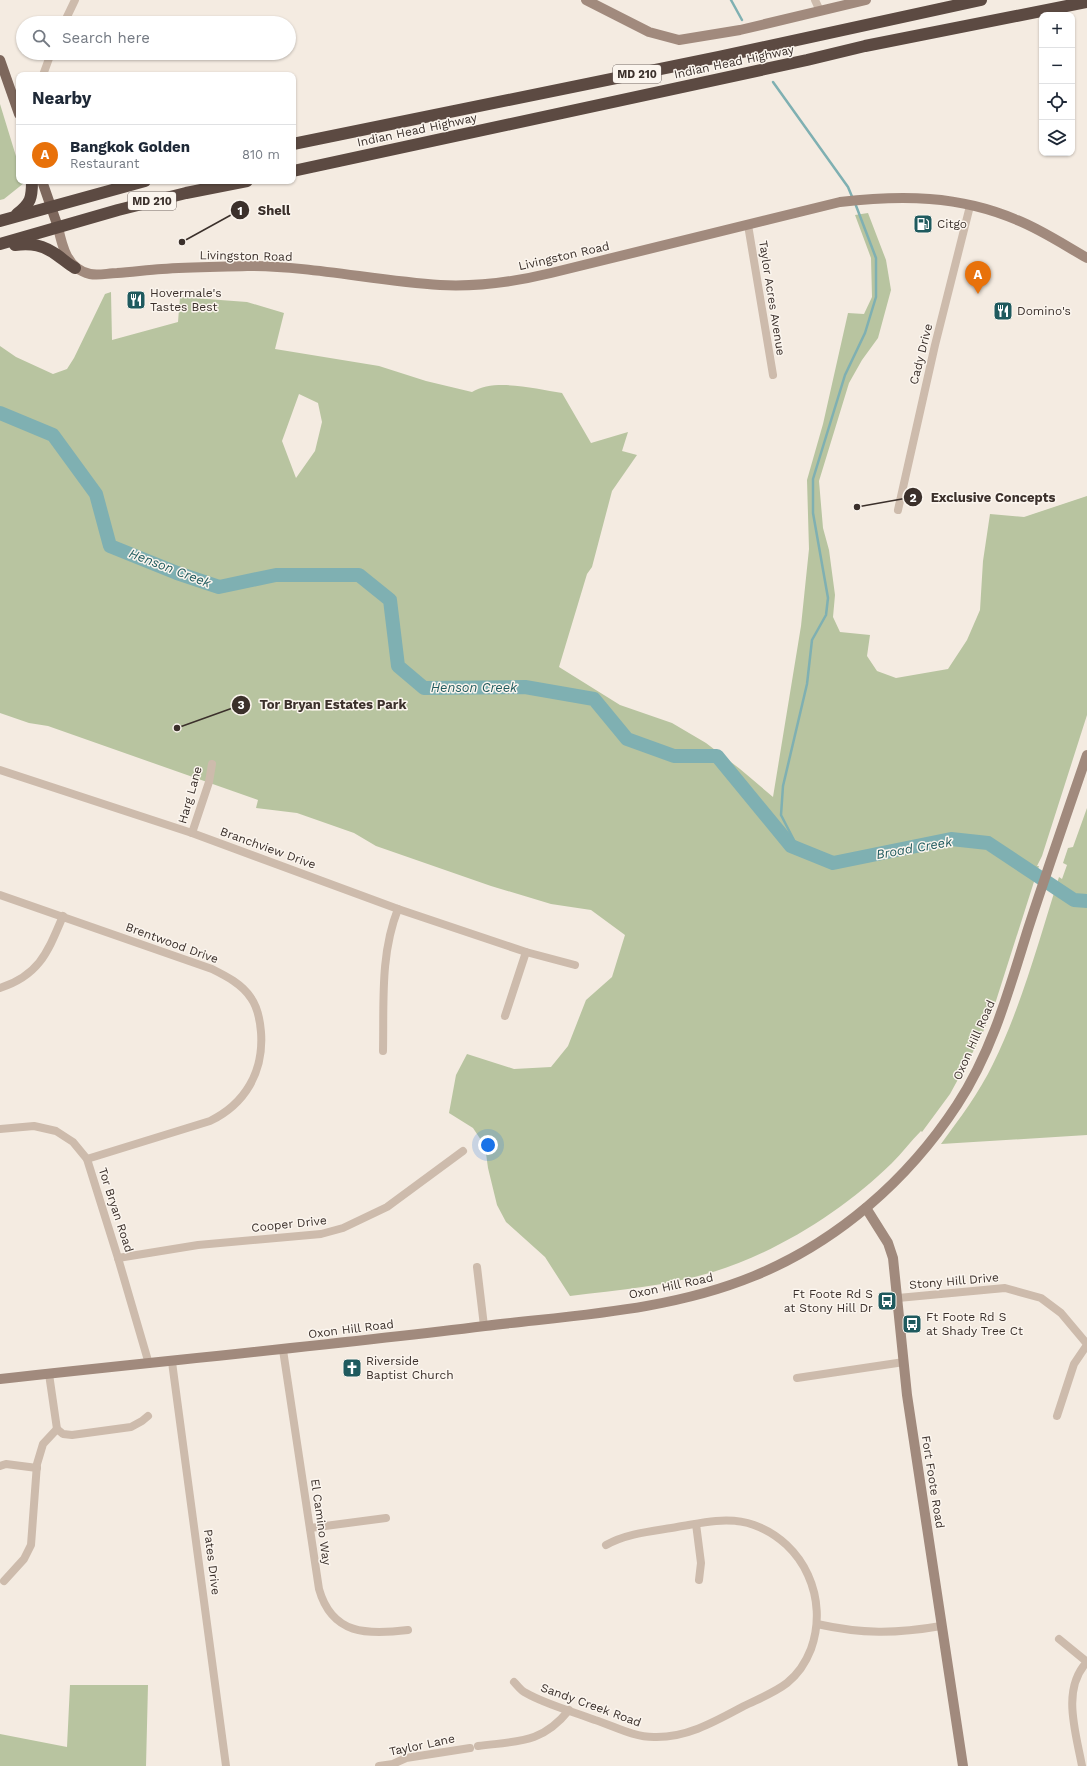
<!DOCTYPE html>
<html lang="en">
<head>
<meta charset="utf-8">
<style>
	:root { --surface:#fff; --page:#f2f2f3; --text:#1f2937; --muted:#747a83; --line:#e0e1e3; --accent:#111827 }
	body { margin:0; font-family:"Work Sans",sans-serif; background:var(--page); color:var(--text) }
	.controls { position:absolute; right:12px; top:12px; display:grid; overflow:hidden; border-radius:8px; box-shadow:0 1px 3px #0004 }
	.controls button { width:36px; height:36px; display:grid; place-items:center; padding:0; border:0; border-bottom:1px solid var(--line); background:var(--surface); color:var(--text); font:20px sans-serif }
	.you { position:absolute; left:488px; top:1145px; width:14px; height:14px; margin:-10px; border:3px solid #fff; border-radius:50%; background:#1a73e8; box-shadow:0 0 0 6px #1a73e833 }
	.badge { display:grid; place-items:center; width:26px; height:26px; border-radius:50%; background:var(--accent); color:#fff; font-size:13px; font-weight:700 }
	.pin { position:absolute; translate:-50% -33px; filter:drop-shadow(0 1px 2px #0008) }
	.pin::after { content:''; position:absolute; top:21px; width:14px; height:12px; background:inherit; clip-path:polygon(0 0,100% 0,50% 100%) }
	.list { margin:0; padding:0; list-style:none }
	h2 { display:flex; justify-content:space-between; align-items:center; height:52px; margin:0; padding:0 16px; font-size:17px }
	h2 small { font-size:13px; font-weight:400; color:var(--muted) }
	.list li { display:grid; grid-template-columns:26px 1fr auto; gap:12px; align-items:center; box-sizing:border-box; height:60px; padding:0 16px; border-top:1px solid var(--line) }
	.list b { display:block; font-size:15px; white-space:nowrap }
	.list p { margin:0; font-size:13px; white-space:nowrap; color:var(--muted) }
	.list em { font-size:13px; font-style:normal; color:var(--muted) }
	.icon { flex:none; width:22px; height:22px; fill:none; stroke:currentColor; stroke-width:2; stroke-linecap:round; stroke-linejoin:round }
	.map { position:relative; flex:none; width:1087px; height:1766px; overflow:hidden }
	.search { position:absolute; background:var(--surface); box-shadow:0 1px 3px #0004; left:16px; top:16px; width:280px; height:44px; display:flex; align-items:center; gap:10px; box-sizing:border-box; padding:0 14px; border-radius:22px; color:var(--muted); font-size:15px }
	.panel { position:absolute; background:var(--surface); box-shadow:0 1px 3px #0004; left:16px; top:72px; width:280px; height:112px; border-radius:8px }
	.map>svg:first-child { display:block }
</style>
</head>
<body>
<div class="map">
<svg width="1087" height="1766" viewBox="0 0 1087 1766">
	<rect width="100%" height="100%" fill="#f4ebe1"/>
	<g fill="#b8c4a0" fill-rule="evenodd">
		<polygon points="0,104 19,166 19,181 24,181 24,183 4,199 0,200"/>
		<path d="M868,213L886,260L891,290L878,338L862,360L849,383L819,481L823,528L829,550L835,595L833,617L840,632L870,635L867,656L877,671L896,678L948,669L967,640L980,610L983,561L990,514L1024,517L1087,496V715L1042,856L1037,866H1039L995,1004L980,1039L950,1094L922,1132L921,1131C911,1141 902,1153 892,1163C844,1210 778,1252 713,1272C667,1286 618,1290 570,1296L545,1257L506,1222L497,1205L488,1168L485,1146L473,1128L449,1113L456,1075L467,1054L514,1069L551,1067L568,1046L586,1000L612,977L625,935L591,910L551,904L491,886L376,846L354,833L297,813L256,808L258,800L48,726L29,723L0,713V346L16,357L53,374L67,369L74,358L105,294L111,292L112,340L178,322L180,297L247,302L284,313L275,349L379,366L426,381L472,392C495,378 536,389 562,393L591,443L628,432L622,451L637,455L612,491L592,567L587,574L559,667L620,705L672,723L706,743L740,769L773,797L801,626L809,549L807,480L823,424L848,313L864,314L872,297L871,258L855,215ZM299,394L318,403L322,422L315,451L296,478L282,441Z"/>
		<path d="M1087,808V1135L941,1144C960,1118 979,1093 993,1064C1022,1005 1039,940 1059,877L1062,879L1067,865L1063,863L1068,848L1073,847Z"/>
		<polygon points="70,1685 148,1685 146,1766 0,1766 0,1734 67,1747"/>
	</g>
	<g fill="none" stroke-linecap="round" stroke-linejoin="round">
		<g stroke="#7fb0b2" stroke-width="2.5">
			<polyline points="731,0 742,20"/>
			<polyline points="773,82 848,187 853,199"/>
			<polyline points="799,850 781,815 783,786 807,684 812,640 826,615 828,598 813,513 813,479 845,375 865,333 876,297 876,258 855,203"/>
		</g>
		<polyline stroke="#7fb0b2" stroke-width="14" points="0,413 53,435 96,494 110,546 177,573 219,587 276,575 359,575 390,600 398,666 424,688 525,687 594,699 627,739 674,756 717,756 791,846 833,863 951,839 988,843 1074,900 1087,901"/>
		<g stroke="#cdbbac" stroke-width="8">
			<polyline points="815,0 820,11"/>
			<polyline points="64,23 75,0"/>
			<polyline points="43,75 51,53"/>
			<polyline points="748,225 773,375"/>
			<polyline points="898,510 935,345 970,206"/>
			<polyline points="0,770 192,833 398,909 526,952 575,965"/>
			<polyline points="192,833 209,782 212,764"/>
			<path d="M0,895L212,969C226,976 242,984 251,998C258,1008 260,1020 261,1032C264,1072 245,1104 210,1121L87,1159"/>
			<path d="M0,988C40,975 48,951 63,916"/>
			<polyline points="505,1016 526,952"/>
			<path d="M383,1051C384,1004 380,954 398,909"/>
			<polyline points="0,1129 34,1126 56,1131 73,1142 87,1159 118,1258 149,1364"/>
			<polyline points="118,1258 198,1245 321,1234 343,1228 387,1207 463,1151"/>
			<polyline points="477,1267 484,1326"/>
			<polyline points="898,1298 1005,1288 1041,1298 1061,1313 1087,1344"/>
			<path d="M283,1350L319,1589C332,1635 367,1635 408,1630"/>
			<polyline points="172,1362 226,1766"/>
			<polyline points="49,1374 57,1429 63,1434 72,1435 131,1427 142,1421 148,1416"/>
			<polyline points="797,1378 904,1362"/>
			<polyline points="1057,1416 1074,1364 1087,1345"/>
			<polyline points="0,1466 6,1464 37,1468"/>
			<polyline points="696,1524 701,1563 699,1580"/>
			<polyline points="310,1528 386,1518"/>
			<polyline points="4,1581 24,1559 31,1545 37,1464 43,1444 57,1429"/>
			<path d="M817,1624C862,1634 895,1634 941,1626"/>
			<polyline points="1059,1639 1087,1662"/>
			<path d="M514,1682C518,1686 521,1691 526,1693C547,1705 572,1711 595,1720C614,1726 633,1737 654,1737C687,1738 716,1721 744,1706C758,1699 774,1693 787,1683C797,1675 806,1662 811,1649C829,1599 804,1543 754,1525C743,1521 728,1520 716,1521C703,1522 690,1525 677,1527C654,1531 627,1533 606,1545"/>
			<path d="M478,1746C517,1741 542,1744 569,1710"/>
			<polyline points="379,1766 393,1764 406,1758 470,1748"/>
			<path d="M1082,1766C1076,1733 1061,1689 1087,1662"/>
		</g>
		<g stroke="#a18a7d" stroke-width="10">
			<polyline points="586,0 649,32 679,40 740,30 866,0"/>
			<path d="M58,227C62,246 67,269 90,274C99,276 108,273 117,273C132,272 147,270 162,269C190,267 219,267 247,266C312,266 376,281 440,285C478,287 514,282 551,273L840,202C901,195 959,195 1017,220C1042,230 1064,245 1087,258"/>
			<polyline points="866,1208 888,1243 893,1258 907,1395 963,1766"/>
			<path d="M0,1379C162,1361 323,1346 485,1326C575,1315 669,1311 754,1276C837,1242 908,1180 957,1105C992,1052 1009,990 1028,929C1047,871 1067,813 1087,755"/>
		</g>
		<g stroke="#7d675c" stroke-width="10">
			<polyline points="0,60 19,114"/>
			<polyline points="42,181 58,227"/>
		</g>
		<g stroke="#5c4a42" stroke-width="12">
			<polyline points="293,144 719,57 981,0"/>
			<polyline points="293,171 807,60 865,46 1087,2"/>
			<path d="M17,214C31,203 32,198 32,181"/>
			<polyline points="0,221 145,181"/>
			<polyline points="0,244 118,210 186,193 247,181"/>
			<path d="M15,245C32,243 43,245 57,255C64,260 68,264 75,268"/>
		</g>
	</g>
	<defs>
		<g id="fuel-square" transform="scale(1)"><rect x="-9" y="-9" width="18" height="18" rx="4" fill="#1f5a5e" stroke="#fbf5ee"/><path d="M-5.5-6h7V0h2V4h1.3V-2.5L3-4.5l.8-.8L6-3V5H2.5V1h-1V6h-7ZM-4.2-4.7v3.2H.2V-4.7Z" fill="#fff"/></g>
		<g id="restaurant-square" transform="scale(1)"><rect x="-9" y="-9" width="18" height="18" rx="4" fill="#1f5a5e" stroke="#fbf5ee"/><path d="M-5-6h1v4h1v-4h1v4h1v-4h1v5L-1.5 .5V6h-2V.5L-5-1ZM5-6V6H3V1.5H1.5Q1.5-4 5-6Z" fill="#fff"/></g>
		<g id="bus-square" transform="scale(1)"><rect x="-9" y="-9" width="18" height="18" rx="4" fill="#1f5a5e" stroke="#fbf5ee"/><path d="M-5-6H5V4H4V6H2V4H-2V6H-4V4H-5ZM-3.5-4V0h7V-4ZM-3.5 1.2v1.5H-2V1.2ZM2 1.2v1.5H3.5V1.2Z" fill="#fff"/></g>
		<g id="church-square" transform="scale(1)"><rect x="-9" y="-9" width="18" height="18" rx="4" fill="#1f5a5e" stroke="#fbf5ee"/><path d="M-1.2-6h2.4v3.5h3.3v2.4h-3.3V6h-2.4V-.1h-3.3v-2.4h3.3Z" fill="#fff"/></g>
	</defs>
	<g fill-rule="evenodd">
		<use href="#fuel-square" x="923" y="224"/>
		<use href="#restaurant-square" x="136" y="300"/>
		<use href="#restaurant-square" x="1003" y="311"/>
		<use href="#bus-square" x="887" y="1301"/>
		<use href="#bus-square" x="912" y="1324"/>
		<use href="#church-square" x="352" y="1368"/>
	</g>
	<g text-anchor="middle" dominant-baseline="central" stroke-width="3" stroke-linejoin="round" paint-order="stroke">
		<g fill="#fbf5ee" stroke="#756b66" stroke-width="1">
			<rect x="613" y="65" width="48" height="18" rx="3"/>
			<rect x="128" y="192" width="48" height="18" rx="3"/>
		</g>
		<g font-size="11" font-weight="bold" fill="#3b302b">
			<text x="637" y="74">MD 210</text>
			<text x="152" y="201">MD 210</text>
		</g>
		<g font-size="12" fill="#3b302b" stroke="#fbf5ee">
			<text transform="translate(734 62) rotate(-12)">Indian Head Highway</text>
			<text transform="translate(417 130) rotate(-12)">Indian Head Highway</text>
			<text transform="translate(246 256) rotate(1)">Livingston Road</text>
			<text transform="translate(564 256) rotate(-13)">Livingston Road</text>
			<text transform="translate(772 298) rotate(81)">Taylor Acres Avenue</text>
			<text transform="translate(921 354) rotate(-76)">Cady Drive</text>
			<text transform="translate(190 795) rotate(-74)">Harg Lane</text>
			<text transform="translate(268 848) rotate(20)">Branchview Drive</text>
			<text transform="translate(172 943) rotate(20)">Brentwood Drive</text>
			<text transform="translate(974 1040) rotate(-66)">Oxon Hill Road</text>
			<text transform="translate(116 1210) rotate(72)">Tor Bryan Road</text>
			<text transform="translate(289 1224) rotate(-6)">Cooper Drive</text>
			<text transform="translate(954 1281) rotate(-5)">Stony Hill Drive</text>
			<text transform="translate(671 1286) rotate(-12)">Oxon Hill Road</text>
			<text transform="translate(351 1329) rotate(-7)">Oxon Hill Road</text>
			<text transform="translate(933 1482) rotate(81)">Fort Foote Road</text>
			<text transform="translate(321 1522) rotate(82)">El Camino Way</text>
			<text transform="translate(212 1562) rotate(83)">Pates Drive</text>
			<text transform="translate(591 1705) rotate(20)">Sandy Creek Road</text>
			<text transform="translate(422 1745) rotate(-12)">Taylor Lane</text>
		</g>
		<g font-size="12" fill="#3b302b" stroke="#fbf5ee" text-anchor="start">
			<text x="937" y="224">Citgo</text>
			<text x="150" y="293">Hovermale's<tspan x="150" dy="14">Tastes Best</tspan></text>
			<text x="1017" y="311">Domino's</text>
			<text x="873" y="1294" text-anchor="end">Ft Foote Rd S<tspan x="873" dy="14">at Stony Hill Dr</tspan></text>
			<text x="926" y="1317">Ft Foote Rd S<tspan x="926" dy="14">at Shady Tree Ct</tspan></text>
			<text x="366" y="1361">Riverside<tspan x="366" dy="14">Baptist Church</tspan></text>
		</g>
		<g font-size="13" font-style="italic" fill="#1f5a5e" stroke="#fbf5ee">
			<text transform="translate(170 568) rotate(21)">Henson Creek</text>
			<text x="474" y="687">Henson Creek</text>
			<text transform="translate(914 848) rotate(-10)">Broad Creek</text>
		</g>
	</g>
	<path fill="none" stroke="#3b302b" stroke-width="1.5" d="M182 242L240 210M857 507L913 497M177 728L241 705"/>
	<g fill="#3b302b" stroke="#fbf5ee" stroke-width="1.5">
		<circle cx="182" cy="242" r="4"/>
		<circle cx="857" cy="507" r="4"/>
		<circle cx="177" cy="728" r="4"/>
		<circle cx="240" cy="210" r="10"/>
		<circle cx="913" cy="497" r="10"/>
		<circle cx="241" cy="705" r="10"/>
	</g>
	<g font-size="12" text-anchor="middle" font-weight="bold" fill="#fff">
		<text x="240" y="215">1</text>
		<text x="913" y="502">2</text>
		<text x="241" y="709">3</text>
	</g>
	<g font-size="13" text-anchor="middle" font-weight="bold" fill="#3b302b" stroke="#fbf5ee" stroke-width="3" stroke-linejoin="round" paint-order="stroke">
		<text x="274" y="215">Shell</text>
		<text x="993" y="502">Exclusive Concepts</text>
		<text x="333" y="709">Tor Bryan Estates Park</text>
	</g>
</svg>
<div class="controls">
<button>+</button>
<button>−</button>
<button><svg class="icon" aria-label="locate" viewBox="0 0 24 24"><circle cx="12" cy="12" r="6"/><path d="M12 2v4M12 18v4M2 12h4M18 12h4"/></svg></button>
<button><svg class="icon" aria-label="layers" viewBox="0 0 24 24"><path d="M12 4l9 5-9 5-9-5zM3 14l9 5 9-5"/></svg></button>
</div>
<div class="you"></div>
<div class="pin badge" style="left:978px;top:294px;background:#e8710a">A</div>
<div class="search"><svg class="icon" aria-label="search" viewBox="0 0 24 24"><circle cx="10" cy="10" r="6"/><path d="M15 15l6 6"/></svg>Search here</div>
<section class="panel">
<h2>Nearby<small></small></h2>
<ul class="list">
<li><span class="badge" style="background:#e8710a">A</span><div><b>Bangkok Golden</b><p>Restaurant</p></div><em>810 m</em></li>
</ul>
</section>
</div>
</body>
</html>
